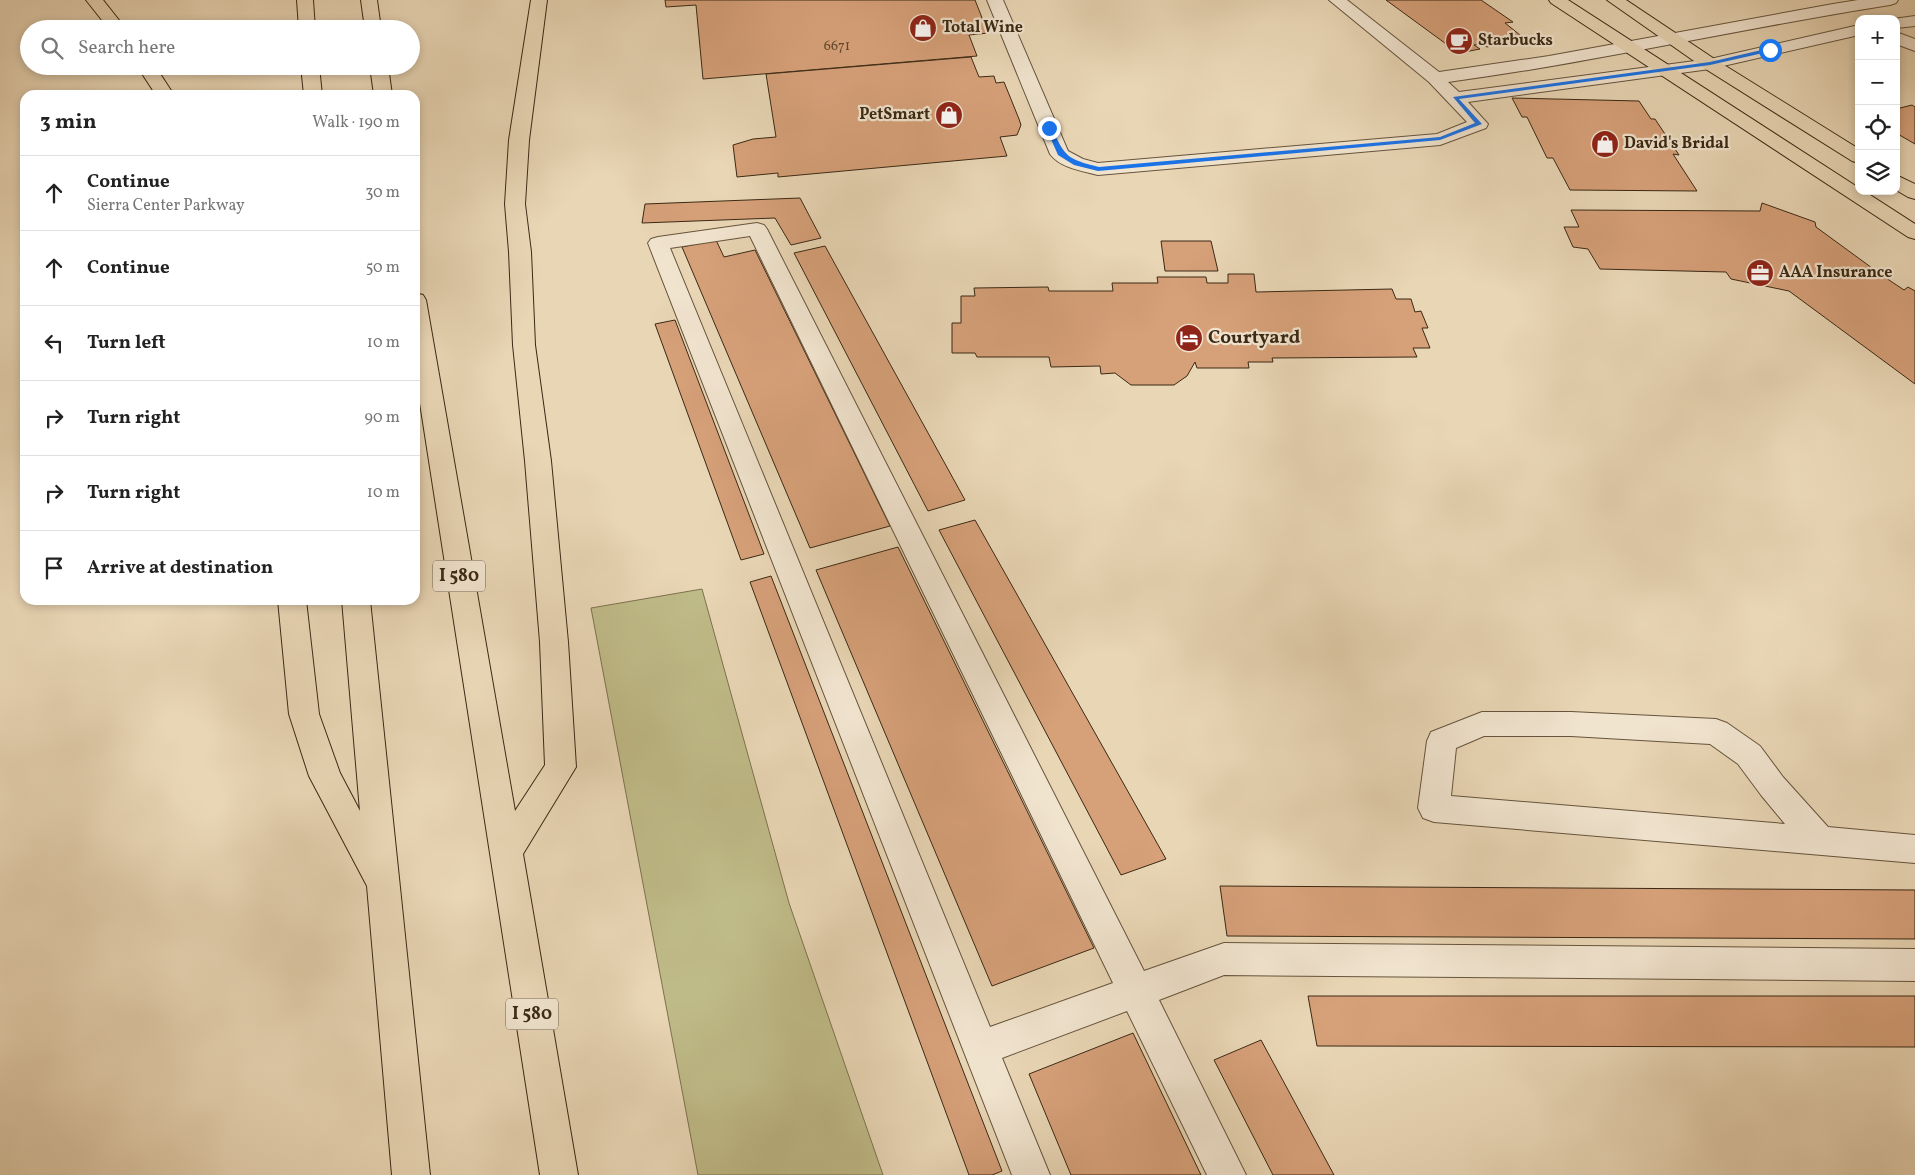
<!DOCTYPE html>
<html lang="en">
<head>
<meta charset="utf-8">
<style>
	:root { --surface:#fff; --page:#f2f2f2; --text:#222; --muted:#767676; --line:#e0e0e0 }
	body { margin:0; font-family:Vollkorn,serif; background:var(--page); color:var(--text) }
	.controls { position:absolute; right:15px; top:15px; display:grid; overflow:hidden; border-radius:10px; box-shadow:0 2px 8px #0003 }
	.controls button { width:45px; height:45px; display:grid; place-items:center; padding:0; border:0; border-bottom:1px solid var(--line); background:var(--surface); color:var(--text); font:25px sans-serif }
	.stop { position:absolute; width:15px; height:15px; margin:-11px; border:4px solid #1a73e8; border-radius:50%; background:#fff }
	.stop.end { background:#1a73e8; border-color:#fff; box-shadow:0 1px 5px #0008 }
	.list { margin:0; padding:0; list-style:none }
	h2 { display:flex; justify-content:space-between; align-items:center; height:65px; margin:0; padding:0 20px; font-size:21px }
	h2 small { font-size:16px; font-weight:400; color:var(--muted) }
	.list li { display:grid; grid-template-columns:32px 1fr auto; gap:15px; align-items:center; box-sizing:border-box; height:75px; padding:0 20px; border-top:1px solid var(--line) }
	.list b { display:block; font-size:19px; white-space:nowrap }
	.list p { margin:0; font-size:16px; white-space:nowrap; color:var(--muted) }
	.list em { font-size:16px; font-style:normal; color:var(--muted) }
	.icon { flex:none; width:28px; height:28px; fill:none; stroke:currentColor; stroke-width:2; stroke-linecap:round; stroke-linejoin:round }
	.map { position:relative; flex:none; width:1915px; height:1175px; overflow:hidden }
	.search { position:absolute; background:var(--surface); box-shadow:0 2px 8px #0003; left:20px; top:20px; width:400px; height:55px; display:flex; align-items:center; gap:12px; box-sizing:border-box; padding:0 18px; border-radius:28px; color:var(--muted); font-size:19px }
	.panel { position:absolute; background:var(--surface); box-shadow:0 2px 8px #0003; left:20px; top:90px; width:400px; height:515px; border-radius:15px }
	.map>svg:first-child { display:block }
</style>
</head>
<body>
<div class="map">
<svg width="1915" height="1175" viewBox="0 0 1915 1175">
	<rect width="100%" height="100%" fill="#e9d6b5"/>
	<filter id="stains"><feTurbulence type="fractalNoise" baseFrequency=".004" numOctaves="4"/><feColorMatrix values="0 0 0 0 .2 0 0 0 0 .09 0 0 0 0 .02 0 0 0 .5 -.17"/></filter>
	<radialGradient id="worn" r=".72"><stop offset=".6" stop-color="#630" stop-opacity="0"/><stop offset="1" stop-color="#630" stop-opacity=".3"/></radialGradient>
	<polygon fill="#bfbb88" stroke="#7c724e" points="702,589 789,903 883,1175 698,1175 591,608"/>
	<g fill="#d6a079" stroke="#3a2914">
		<polygon points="665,0 975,0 988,33 969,35 977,56 703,79 696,5 666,7"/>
		<polygon points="1386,0 1481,0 1513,22 1505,23 1525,39 1508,43 1507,39 1501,41 1504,43 1487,47 1482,44 1474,45 1480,49 1464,52 1461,48 1453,49"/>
		<polygon points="971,57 979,77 994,76 996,83 1004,82 1019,119 1021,125 1017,135 1000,137 1007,156 778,177 778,173 737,177 733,145 753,139 776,137 766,74"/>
		<polygon points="1512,98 1639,101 1651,119 1655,119 1679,155 1673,154 1697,191 1570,190 1553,158 1547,158 1527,117 1522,117"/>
		<polygon points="1912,105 1915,107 1915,144 1896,133 1896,109"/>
		<polygon points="800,198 821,238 791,245 775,218 642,223 645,204"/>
		<polygon points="1762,203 1815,222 1816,227 1883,276 1904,290 1908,287 1915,291 1915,384 1789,291 1731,279 1726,272 1600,269 1588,249 1573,247 1564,227 1579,227 1571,210 1760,211"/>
		<polygon points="716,240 724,257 755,250 890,526 810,548 682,247"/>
		<polygon points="1161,241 1211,241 1218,271 1165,271"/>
		<polygon points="825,246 965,500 928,511 794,253"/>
		<polygon points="1228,274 1254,274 1256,292 1392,289 1396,299 1411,299 1415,312 1421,311 1428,328 1422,328 1430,348 1413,348 1417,357 1272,358 1273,362 1248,362 1249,368 1197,368 1195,362 1187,376 1174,385 1131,385 1115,373 1101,374 1100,366 1051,367 1049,357 977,357 975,353 952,353 952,323 961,323 961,296 975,296 974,288 1048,287 1049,291 1113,291 1112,283 1158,283 1157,277 1206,277 1207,283 1228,283"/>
		<polygon points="675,320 764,554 741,560 655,324"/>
		<polygon points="975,520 1166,859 1121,875 939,530"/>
		<polygon points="898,547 1094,948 992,986 816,570"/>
		<polygon points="771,576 1002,1171 992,1175 969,1175 750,582"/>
		<polygon points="1220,886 1915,890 1915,939 1227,936"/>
		<polygon points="1308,996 1915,996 1915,1047 1317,1046"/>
		<polygon points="1133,1033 1201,1175 1071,1175 1029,1074"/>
		<polygon points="1261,1040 1334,1175 1273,1175 1214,1060"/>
	</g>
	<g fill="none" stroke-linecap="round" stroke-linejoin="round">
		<g stroke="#66543c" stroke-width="2">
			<g id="minor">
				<path d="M987,0H1003L1068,151L1083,159L1098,163L1437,134L1467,122L1429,82L1329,0H1347L1439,72L1549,56L1833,4L1858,0H1898L1896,3L1890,5C1742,28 1597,62 1448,82L1459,92L1710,59L1859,25V35L1710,69L1468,102L1488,124L1486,128L1440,145L1098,175C1083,171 1060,168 1050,154Z"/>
				<polygon points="1915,16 1915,26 1896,28 1896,19 1893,19"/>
				<polygon points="1896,32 1915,39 1915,51 1896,44"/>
				<path d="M757,223L764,225L767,229L1144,971L1224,943L1915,949V981L1224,975L1159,1000L1246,1175H1207L1127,1011L1002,1058L1050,1175H1012L648,243L651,239L658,237ZM750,236L1113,983L990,1027L670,248Z"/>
				<path d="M1482,712H1571L1716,719L1727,723L1760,746L1783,777L1828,827L1915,835V863L1434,822L1423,818L1418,808L1427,741L1431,732ZM1484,736H1571L1710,744L1738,764L1761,795L1785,824L1451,796L1456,748Z"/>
			</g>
		</g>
		<g stroke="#3a2914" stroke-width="2">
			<g id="major">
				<polygon points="1549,0 1568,0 1859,188 1859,191 1864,191 1915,224 1915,239 1908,237 1551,3"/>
				<polygon points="1607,0 1626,0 1716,60 1859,149 1859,163 1852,161 1704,68"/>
				<polygon points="1896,175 1915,184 1915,199 1908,197 1896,190"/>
			</g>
		</g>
		<g stroke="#3a2914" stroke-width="2">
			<g id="highway">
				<polygon points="86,0 103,0 126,29 109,29"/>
				<polygon points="297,0 313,0 315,29 299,29"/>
				<polygon points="361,0 377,0 381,29 365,29"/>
				<polygon points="531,0 547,0 529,140 525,204 531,252 535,345 551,461 568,642 576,767 523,854 578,1175 540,1175 415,371 415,293 423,295 426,300 515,811 545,765 540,642 525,461 513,345 509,252 505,204 509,140"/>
				<polygon points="137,66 155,66 174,95 156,95"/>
				<polygon points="301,66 319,66 322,95 304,95"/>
				<polygon points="370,66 388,66 392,95 374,95"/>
				<polygon points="278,600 306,600 319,714 340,773 360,811 342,600 370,600 430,1175 392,1175 367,886 309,776 289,714"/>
			</g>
		</g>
		<use href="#minor" fill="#f1e4cf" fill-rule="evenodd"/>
		<use href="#major" fill="#e9d6b5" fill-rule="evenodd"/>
		<use href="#highway" fill="#e9d6b5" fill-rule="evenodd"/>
	</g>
	<path fill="#1a73e8" d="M1770,48L1772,51L1710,65L1459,99L1482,124L1440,140L1098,171L1074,165L1058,155L1046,128L1049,126L1052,128C1065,157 1067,159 1099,167L1440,137L1475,123L1453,97L1710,62Z"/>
	<defs>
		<g id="shop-disc" transform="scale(1.4375)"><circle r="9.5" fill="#8f2418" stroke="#f1e4cf"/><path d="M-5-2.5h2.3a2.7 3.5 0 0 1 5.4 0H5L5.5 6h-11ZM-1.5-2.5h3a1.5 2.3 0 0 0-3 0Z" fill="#fff"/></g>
		<g id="cafe-disc" transform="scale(1.4375)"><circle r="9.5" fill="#8f2418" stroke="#f1e4cf"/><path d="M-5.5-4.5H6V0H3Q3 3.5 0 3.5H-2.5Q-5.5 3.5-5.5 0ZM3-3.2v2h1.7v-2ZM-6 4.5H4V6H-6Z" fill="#fff"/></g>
		<g id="office-disc" transform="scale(1.4375)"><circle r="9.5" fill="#8f2418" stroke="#f1e4cf"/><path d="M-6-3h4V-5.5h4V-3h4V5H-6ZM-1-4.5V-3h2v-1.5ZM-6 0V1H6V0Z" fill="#fff"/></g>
		<g id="hotel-disc" transform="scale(1.4375)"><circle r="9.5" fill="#8f2418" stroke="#f1e4cf"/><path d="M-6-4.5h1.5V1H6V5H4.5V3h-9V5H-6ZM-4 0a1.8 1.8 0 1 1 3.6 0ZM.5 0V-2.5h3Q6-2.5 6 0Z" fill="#fff"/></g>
	</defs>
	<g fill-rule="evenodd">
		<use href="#shop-disc" x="923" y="28"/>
		<use href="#cafe-disc" x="1459" y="41"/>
		<use href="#shop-disc" x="949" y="115"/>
		<use href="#shop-disc" x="1605" y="144"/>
		<use href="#office-disc" x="1760" y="273"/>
		<use href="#hotel-disc" x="1189" y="338"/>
	</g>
	<g text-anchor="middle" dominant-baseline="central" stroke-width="4.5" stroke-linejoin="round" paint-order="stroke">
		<g font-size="14" fill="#61472d">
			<text x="837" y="46">6671</text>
		</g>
		<g font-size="16" font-weight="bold" fill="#3a2914" stroke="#f1e4cf" text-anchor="start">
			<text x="942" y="28">Total Wine</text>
			<text x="1478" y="41">Starbucks</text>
			<text x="930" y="115" text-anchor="end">PetSmart</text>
			<text x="1624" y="144">David's Bridal</text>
			<text x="1779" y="273">AAA Insurance</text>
		</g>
		<g fill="#f1e4cf" stroke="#71614c" stroke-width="1">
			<rect x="433" y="560.5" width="52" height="31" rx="4"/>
			<rect x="506" y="998.5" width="52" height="31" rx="4"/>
		</g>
		<g font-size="18" font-weight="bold" fill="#3a2914">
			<text x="459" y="576">I 580</text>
			<text x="532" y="1014">I 580</text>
		</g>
		<g font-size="19" font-weight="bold" fill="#3a2914" stroke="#f1e4cf" text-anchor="start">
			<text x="1208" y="338">Courtyard</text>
		</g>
	</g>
	<rect width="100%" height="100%" filter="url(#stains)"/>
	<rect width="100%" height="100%" fill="url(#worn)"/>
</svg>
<div class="controls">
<button>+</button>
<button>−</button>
<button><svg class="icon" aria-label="locate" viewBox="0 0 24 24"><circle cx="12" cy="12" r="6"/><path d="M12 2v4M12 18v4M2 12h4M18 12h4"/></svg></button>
<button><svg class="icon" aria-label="layers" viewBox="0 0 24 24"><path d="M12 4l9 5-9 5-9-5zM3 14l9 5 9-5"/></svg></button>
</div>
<div class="stop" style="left:1770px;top:50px"></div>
<div class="stop end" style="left:1049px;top:128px"></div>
<div class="search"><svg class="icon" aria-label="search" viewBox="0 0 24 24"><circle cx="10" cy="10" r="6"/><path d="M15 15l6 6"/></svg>Search here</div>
<section class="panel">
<h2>3 min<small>Walk · 190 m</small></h2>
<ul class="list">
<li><svg class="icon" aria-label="ahead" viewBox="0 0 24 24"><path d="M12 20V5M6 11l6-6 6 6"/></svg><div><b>Continue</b><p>Sierra Center Parkway</p></div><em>30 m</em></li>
<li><svg class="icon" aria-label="ahead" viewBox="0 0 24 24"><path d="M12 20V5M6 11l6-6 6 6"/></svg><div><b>Continue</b></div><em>50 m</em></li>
<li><svg class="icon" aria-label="left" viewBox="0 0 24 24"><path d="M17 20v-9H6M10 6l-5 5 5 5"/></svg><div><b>Turn left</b></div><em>10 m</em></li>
<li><svg class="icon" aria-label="right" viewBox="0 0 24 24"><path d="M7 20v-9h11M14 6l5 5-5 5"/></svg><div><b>Turn right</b></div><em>90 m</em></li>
<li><svg class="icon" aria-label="right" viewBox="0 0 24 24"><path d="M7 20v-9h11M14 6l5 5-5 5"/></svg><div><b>Turn right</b></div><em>10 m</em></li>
<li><svg class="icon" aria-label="arrive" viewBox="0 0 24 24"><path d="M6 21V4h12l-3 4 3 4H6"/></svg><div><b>Arrive at destination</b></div></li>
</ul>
</section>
</div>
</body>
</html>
